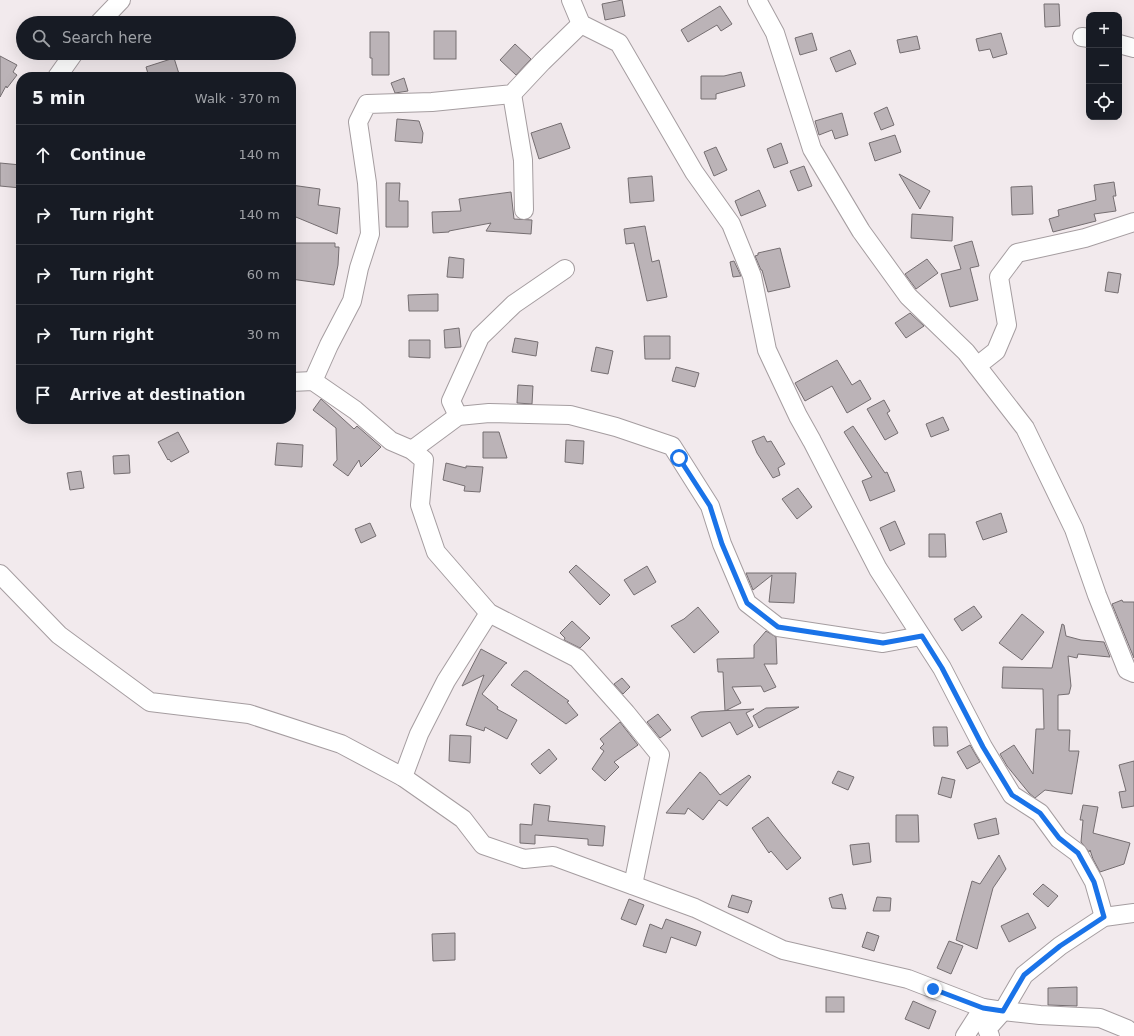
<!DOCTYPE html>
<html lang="en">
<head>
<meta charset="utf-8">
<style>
	:root { --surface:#171b24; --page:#20242c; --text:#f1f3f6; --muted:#9ea1a6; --line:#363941 }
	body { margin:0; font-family:"DejaVu Sans",sans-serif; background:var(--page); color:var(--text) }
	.controls { position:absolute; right:12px; top:12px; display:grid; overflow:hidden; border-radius:8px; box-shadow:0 4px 16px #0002 }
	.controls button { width:36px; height:36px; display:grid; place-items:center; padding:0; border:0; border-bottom:1px solid var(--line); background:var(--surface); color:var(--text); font:20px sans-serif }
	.stop { position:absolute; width:12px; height:12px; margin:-9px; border:3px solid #1a73e8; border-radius:50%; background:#fff }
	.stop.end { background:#1a73e8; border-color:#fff; box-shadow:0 1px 4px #0008 }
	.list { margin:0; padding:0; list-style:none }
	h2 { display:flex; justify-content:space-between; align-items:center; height:52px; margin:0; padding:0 16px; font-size:17px }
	h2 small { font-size:13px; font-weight:400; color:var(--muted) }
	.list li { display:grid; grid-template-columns:26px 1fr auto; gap:12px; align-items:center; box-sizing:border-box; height:60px; padding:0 16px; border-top:1px solid var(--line) }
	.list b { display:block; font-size:15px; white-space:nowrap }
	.list em { font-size:13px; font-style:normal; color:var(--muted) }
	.icon { flex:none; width:22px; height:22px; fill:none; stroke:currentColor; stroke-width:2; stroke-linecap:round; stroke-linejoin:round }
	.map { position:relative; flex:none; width:1134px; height:1036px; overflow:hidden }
	.search { position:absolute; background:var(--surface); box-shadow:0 4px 16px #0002; left:16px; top:16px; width:280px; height:44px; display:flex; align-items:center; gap:10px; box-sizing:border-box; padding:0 14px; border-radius:22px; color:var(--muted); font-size:15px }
	.panel { position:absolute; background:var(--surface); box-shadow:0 4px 16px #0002; left:16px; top:72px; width:280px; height:352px; border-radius:16px }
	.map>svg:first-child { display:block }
</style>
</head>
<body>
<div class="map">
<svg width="1134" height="1036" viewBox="0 0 1134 1036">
	<rect width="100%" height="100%" fill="#f2eaed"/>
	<g fill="#bbb3b7" stroke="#756e71">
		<polygon points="622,0 625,16 605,20 602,4"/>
		<polygon points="1044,4 1059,4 1060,26 1045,27"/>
		<polygon points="720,6 732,24 721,31 717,25 688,42 681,30"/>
		<rect x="434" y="31" width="22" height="28"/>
		<polygon points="370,32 389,32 389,75 372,75 372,58 370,58"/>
		<polygon points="812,33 817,50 800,55 795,38"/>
		<polygon points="1001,33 1007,54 993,58 990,49 979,51 976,39"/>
		<polygon points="917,36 920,49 900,53 897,40"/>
		<polygon points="515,44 531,59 516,75 500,60"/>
		<polygon points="850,50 856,64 836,72 830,58"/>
		<polygon points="0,56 17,65 13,72 17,75 7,88 6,86 0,97"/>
		<polygon points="174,58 180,77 149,77 146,67"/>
		<polygon points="741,72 745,86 716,94 716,99 701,99 701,76 724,76"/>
		<polygon points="404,78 408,91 395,93 391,83"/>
		<polygon points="887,107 894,125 881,130 874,113"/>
		<polygon points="842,113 848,135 835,139 832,130 819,135 815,121"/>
		<polygon points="397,119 419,121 423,133 422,143 395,141"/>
		<polygon points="561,123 570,148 539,159 531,133"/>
		<polygon points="895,135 901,152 875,161 869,143"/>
		<polygon points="781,143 788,163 774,168 767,149"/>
		<polygon points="716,147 727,170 714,176 704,152"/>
		<polygon points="0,163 21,165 21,188 0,186"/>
		<polygon points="804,166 812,186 798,191 790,171"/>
		<polygon points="899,174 930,191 920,209"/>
		<polygon points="652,176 654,201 630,203 628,178"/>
		<polygon points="1114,182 1116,196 1113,196 1116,211 1094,214 1096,221 1053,232 1049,219 1059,216 1058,210 1096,200 1094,185"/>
		<polygon points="386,183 400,183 399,201 408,201 408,227 386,227"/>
		<polygon points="291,185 320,189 318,205 340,208 337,234 291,215"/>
		<polygon points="1032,186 1033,214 1012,215 1011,187"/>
		<polygon points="759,190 766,206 741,216 735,201"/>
		<polygon points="511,192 514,219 532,220 531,234 486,231 491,223 449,231 449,232 433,233 432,212 461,211 459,199"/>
		<polygon points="912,214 953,217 952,241 911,238"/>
		<polygon points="645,226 652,262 659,260 667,297 647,301 634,243 626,244 624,229"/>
		<polygon points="972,241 979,266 970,268 978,300 950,307 941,274 961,269 954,246"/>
		<polygon points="291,243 335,243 335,247 339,247 338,265 334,285 291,279"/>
		<polygon points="780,248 790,287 768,292 762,270 761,270 755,256 758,255 758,253"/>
		<polygon points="449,257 464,259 463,278 447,277"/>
		<polygon points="927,259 938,273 916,289 905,274"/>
		<polygon points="734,261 741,276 733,277 730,262"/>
		<polygon points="1108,272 1121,274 1118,293 1105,291"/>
		<polygon points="438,294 438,311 409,311 408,295"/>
		<polygon points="910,313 924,326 906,338 895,323"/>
		<polygon points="459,328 461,347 445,348 444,330"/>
		<polygon points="644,336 670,336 670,359 645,359"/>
		<polygon points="515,338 538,342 536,356 512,352"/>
		<polygon points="409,340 430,340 430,358 409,357"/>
		<polygon points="596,347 613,351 608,374 591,371"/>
		<polygon points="837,360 852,385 860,380 871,399 847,413 832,386 805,401 795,383"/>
		<polygon points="676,367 699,373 695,387 672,381"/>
		<polygon points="518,385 533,386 532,404 517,403"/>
		<polygon points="321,399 354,429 357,426 381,447 361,467 359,460 348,476 333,465 337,460 336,428 313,410"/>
		<polygon points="884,400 890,411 887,413 898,433 885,440 867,409"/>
		<polygon points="943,417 949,430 931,437 926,424"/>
		<polygon points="853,426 885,473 887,472 895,491 870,501 862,481 872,477 844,432"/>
		<polygon points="178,432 189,452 171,462 169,459 168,460 158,442"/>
		<polygon points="483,432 499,432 507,458 483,458"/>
		<polygon points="764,436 767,442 771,441 785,464 778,468 780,475 773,478 757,453 752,441"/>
		<polygon points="566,440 584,441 583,464 565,462"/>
		<polygon points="277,443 303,445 302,467 275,465"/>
		<polygon points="129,455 130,473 114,474 113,456"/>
		<polygon points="446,463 466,468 466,466 483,467 480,492 464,491 465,486 443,480"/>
		<polygon points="81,471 84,488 70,490 67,473"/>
		<polygon points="798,488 812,507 797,519 782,499"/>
		<polygon points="1001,513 1007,532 983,540 976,522"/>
		<polygon points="895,521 905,544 890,551 880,528"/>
		<polygon points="370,523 376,536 361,543 355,529"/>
		<polygon points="929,534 945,534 946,557 929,557"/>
		<polygon points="576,565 610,595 600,605 569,572"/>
		<polygon points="647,566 656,582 634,595 624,580"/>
		<polygon points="746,573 796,573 794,603 769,602 772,575 753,590"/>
		<polygon points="1122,600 1123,602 1134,602 1134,658 1112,604"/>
		<polygon points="974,606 982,617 962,631 954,619"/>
		<polygon points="698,607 719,632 694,653 671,626 684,619"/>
		<polygon points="1022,614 1044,632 1022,660 999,643"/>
		<polygon points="572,621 590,638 580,648 564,640 565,638 560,633"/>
		<polygon points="1062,624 1064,625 1066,636 1081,640 1104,642 1110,657 1078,654 1077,658 1068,656 1071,686 1069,694 1058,695 1058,730 1070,730 1069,751 1079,751 1072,794 1045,790 1035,798 1029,793 1007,766 1000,754 1014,745 1033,774 1036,729 1044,729 1043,689 1002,688 1003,667 1052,668"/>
		<polygon points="766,631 776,637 777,664 764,664 776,687 764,692 761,686 732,687 741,703 725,711 723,672 718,672 717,659 754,658 754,645"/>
		<polygon points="481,649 507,663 505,664 482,694 498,707 497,709 517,720 507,739 485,727 484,731 466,725 484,675 462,686"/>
		<polygon points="524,671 527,671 569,701 567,702 578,715 566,724 511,685"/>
		<polygon points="622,678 630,687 623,694 614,684"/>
		<polygon points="799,707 759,728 753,716 766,708"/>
		<polygon points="754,709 746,713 753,726 737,735 730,722 702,737 691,717 700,712"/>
		<polygon points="658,714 671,730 660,738 647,722"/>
		<polygon points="620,722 638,745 614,762 619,767 605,781 592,769 604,751 600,748 604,744 600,739"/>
		<polygon points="933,727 947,727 948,746 934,746"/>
		<polygon points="450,735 471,736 470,763 449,761"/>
		<polygon points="970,745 980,762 967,769 957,752"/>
		<polygon points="549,749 557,759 540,774 531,764"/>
		<polygon points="1134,761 1134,806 1122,808 1119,792 1126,791 1119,765"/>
		<polygon points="838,771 854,777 848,790 832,783"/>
		<polygon points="700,772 706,777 720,795 749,775 751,777 727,806 719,800 703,820 688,808 685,814 666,813"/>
		<polygon points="942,777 955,780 951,798 938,794"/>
		<polygon points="534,804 550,806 548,821 605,826 603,846 588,845 588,839 535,835 535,844 520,843 520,824 532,825"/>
		<polygon points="1083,805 1098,807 1093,833 1130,843 1124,864 1100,872 1093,859 1090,850 1089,852 1081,842 1083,820 1080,820"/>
		<polygon points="896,815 918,815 919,842 896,842"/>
		<polygon points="768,817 782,835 801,858 787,870 771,851 769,853 752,828"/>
		<polygon points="996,818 999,834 978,839 974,824"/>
		<polygon points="869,843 871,862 853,865 850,845"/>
		<polygon points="999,855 1006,869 993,888 977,949 956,940 972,881 980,884"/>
		<polygon points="1043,884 1058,896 1048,907 1033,894"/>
		<polygon points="842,894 846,909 832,908 829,898"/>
		<polygon points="732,895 752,901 748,913 728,907"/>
		<polygon points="877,897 891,898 890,911 873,911"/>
		<polygon points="629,899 644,905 636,925 621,919"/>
		<polygon points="1028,913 1036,928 1009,942 1001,926"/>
		<polygon points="666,919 701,932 696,946 671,937 666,953 643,946 650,924 662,929"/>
		<polygon points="867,932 879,936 874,951 862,947"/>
		<polygon points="455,933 455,960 433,961 432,934"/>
		<polygon points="949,941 963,946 951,974 937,968"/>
		<polygon points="1077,987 1077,1006 1048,1005 1048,988"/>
		<rect x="826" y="997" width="18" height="15"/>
		<polygon points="913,1001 936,1011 929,1029 905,1019"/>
	</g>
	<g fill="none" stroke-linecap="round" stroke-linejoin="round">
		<g stroke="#a59da0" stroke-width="20">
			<g id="minor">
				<polyline points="571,0 581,24 619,43 694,172 731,224 752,276 767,350 798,416 812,441 878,569 942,668 983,747 1012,795 1040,813 1059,839 1078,853 1094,882 1104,917"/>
				<polyline points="757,0 775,33 812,149 861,231 908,296 966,352 1025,428 1074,529 1097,595 1127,670 1134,673"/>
				<polyline points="99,23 121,0"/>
				<polyline points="1082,37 1089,38"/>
				<polyline points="1119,44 1134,48"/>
				<polyline points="57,77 74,53"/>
				<polyline points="512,94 523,160 524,210"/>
				<polyline points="977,366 996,351 1007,325 999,277 1017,253 1085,238 1134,222"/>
				<polyline points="313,381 329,345 352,301 359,268 370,234 367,183 358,122 367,104 432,102 512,94 542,62 581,24"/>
				<polyline points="291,382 313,381 355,410 391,441 412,450 424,460 420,505 436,552 489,613 577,658 626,713 660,755 633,885"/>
				<polyline points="458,416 451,401 480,337 514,304 565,269"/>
				<polyline points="412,450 458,416 489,413 570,415 616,427 672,446 710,506 722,544 747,603 778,627 883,643 921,636"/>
				<polyline points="0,574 59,635 150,702 249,714 341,744 403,777 463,819 483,845 524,859 553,856 695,908 783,950 908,979 983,1008 1003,1011 1040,1015 1100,1018 1127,1029 1134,1036"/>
				<polyline points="403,777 419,734 446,681 489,613"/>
				<polyline points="965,1036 983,1008"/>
				<polyline points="990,1036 987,1029 1003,1011 1024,975 1060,946 1104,917 1134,913"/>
			</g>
		</g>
		<use href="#minor" stroke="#fff" stroke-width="18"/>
	</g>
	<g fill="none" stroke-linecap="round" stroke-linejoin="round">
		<polyline stroke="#1a73e8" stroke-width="5" points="679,458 710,506 722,544 747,603 778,627 883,643 922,636 942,668 983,747 1012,795 1040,813 1059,838 1078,853 1094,882 1104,917 1060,946 1024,975 1003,1011 983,1008 933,989"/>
	</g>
</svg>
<div class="controls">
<button>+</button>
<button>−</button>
<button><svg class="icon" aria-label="locate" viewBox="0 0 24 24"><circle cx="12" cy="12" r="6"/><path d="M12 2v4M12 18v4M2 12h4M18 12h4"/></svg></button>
</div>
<div class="stop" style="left:679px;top:458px"></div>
<div class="stop end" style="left:933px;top:989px"></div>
<div class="search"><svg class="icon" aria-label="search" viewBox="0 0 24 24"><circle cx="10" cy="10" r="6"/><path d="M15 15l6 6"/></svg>Search here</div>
<section class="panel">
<h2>5 min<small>Walk · 370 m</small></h2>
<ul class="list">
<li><svg class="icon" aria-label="ahead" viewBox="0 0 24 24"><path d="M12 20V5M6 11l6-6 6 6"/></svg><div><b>Continue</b></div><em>140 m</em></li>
<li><svg class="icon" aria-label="right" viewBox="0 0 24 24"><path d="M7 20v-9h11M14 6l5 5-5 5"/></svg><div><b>Turn right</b></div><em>140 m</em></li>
<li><svg class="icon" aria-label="right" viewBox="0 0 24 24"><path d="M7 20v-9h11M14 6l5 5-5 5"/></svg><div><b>Turn right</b></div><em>60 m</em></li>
<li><svg class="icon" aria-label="right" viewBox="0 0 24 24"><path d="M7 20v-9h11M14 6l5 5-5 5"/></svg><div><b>Turn right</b></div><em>30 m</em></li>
<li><svg class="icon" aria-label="arrive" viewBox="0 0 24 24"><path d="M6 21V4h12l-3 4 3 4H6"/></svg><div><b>Arrive at destination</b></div></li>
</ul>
</section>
</div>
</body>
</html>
